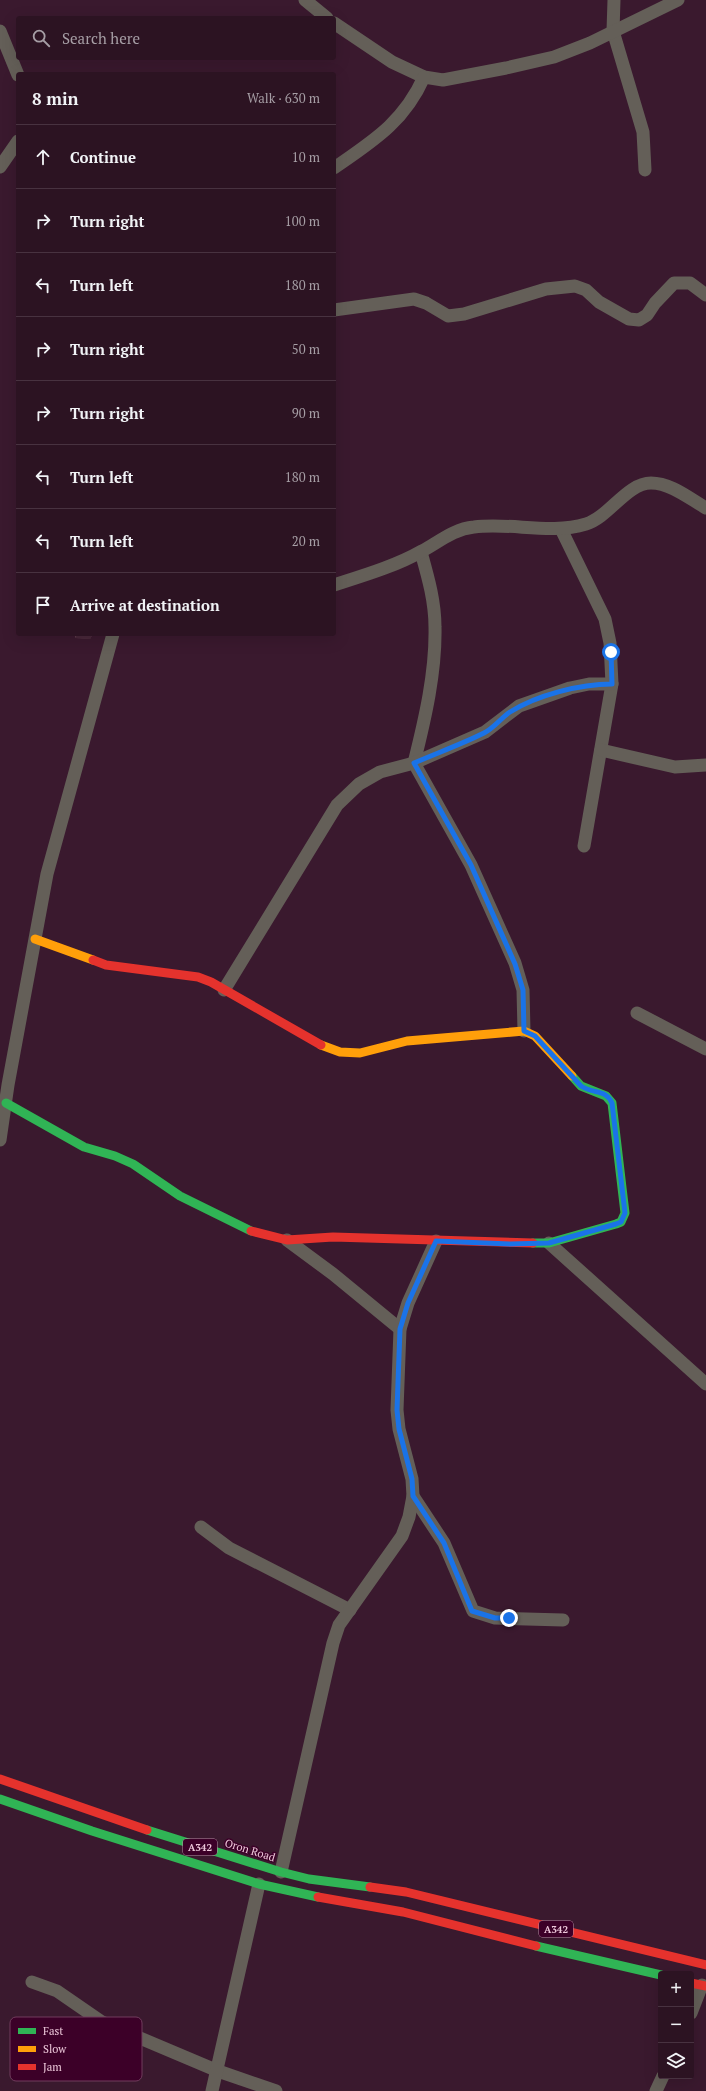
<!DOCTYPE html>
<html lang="en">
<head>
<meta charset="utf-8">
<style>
	:root { --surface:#2c1322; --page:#341c2a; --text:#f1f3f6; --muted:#a69ea5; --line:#483240 }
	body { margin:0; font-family:"PT Serif",serif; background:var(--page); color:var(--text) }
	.controls { position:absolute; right:12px; bottom:12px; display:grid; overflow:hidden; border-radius:4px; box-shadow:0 4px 16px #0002 }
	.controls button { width:36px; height:36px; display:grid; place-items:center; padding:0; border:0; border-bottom:1px solid var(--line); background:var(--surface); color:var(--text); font:20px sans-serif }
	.stop { position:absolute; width:12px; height:12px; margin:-9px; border:3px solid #1a73e8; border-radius:50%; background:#fff }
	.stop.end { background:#1a73e8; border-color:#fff; box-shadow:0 1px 4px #0008 }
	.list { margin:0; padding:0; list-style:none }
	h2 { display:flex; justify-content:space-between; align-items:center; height:52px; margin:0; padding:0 16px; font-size:17px }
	h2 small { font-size:13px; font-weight:400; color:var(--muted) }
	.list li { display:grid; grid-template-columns:26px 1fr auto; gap:12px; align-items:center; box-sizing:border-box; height:64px; padding:0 16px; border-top:1px solid var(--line) }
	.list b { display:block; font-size:15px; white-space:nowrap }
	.list em { font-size:13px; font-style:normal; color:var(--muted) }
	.icon { flex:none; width:22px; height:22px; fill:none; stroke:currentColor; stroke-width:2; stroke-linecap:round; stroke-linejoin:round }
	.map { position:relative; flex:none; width:706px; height:2091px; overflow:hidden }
	.search { position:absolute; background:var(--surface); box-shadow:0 4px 16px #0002; left:16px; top:16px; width:320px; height:44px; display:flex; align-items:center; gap:10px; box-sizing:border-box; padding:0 14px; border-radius:4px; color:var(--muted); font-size:15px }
	.panel { position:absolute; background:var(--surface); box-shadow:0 4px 16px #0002; left:16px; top:72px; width:320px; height:564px; border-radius:4px }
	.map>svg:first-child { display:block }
</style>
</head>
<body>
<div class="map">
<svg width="706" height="2091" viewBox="0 0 706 2091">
	<rect width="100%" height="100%" fill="#3a192e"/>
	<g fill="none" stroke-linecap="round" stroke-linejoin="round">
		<g stroke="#645f58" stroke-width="13">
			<polyline points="305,0 327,18"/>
			<polyline points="614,0 613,31 643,132 645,170"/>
			<polyline points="334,23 392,62 424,77 443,80 506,68 554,57 590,43 678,0"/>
			<polyline points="0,31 18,75"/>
			<polyline points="0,167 18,141"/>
			<path d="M334,168C373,141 404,122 424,77"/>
			<polyline points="334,310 414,299 426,303 448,316 464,314 546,289 575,286 586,290 599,302 629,319 639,320 647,315 655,303 674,283 690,283 706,295"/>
			<polyline points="561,529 605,619 610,643 612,684 584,846"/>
			<path d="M421,552C428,577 435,601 435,627C436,672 425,719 414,763L471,865L515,963L523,990L524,1031"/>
			<path d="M334,585C362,576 396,566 422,551C439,542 453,529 474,527C511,522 550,535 586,524C609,517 627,483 651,483C671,483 690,499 706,508"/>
			<polyline points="601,750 675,767 706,765"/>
			<polyline points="224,990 337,805 359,784 380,772 414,763 485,732 519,706 570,688 589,684 612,684"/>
			<polyline points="637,1013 706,1049"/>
			<polyline points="0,1140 8,1085 47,874 113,634"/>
			<polyline points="287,1240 333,1274 400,1329"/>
			<polyline points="549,1243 706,1384"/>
			<polyline points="413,1496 444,1543 473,1611 495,1618 563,1620"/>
			<polyline points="201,1527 229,1548 350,1610"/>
			<polyline points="281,1872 333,1643 339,1625 402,1536 409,1517 413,1496 412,1479 399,1429 397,1410 400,1329 408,1303 436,1241"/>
			<polyline points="32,1982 57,1991 102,2022 218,2071 276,2091"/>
			<polyline points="691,2013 702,1985"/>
			<polyline points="212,2091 259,1884"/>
			<polyline points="656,2091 663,2076"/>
		</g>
		<g stroke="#30b455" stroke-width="9">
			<polyline points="6,1103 84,1147 115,1156 133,1164 180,1196 251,1231"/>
			<polyline points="533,1243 549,1243 616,1224 621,1222 625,1213 612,1103 606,1096 581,1086 572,1076"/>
			<polyline points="0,1799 92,1831 259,1884 318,1897"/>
			<polyline points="147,1830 281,1872 309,1879 370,1887"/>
			<polyline points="536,1946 661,1975"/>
		</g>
		<g stroke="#ff9f0a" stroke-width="9">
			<polyline points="35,939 93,960"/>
			<polyline points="321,1045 340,1052 360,1053 407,1041 524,1031 535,1036 572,1076"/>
		</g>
		<g stroke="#e5322d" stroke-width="9">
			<polyline points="93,960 106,965 198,977 211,982 321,1045"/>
			<polyline points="251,1231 287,1240 333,1237 533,1243"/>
			<polyline points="0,1779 147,1830"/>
			<polyline points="370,1887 406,1892 706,1965"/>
			<polyline points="318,1897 403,1912 536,1946"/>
			<polyline points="691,1983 706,1986"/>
		</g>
	</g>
	<polygon fill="#5d3b4b" points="75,634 93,634 90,639 75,638"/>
	<polygon fill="#482739" points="78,634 93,634 90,639 75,638"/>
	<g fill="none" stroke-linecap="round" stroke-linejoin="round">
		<path stroke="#1a73e8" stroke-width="5" d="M509,1618H495L472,1611L444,1543L413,1496L412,1479L399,1429L397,1410L400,1329L408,1303L436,1241L510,1244L549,1243L616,1224L621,1222L625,1213L612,1103C606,1089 593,1094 581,1086L535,1036L524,1031L523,990L515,964L471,865L414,763C437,753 462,744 484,733C494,728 501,718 510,712C537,695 580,684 612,684L611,652"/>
	</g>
	<g text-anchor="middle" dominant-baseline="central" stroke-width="3" stroke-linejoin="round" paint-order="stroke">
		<g fill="#3c0028" stroke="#b88ba5" stroke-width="1">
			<rect x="183" y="1839" width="34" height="16" rx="3"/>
			<rect x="539" y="1921" width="34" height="16" rx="3"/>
		</g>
		<g font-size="10" font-weight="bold" fill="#edc7da">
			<text x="200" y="1847">A342</text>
			<text x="556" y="1929">A342</text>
		</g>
		<g font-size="11" fill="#edc7da" stroke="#3c0028">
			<text transform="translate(250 1850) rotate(17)">Oron Road</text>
		</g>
	</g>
	<rect x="10" y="2017" width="132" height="64" rx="6" fill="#3c0028" stroke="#713c5d" stroke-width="1"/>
	<rect x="18" y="2028" width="18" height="6" fill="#30b455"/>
	<rect x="18" y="2046" width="18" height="6" fill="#ff9f0a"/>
	<rect x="18" y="2064" width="18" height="6" fill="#e5322d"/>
	<g font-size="11" fill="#edc7da">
		<text x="43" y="2035">Fast</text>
		<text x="43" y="2053">Slow</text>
		<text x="43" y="2071">Jam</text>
	</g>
</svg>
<div class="controls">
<button>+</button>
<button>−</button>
<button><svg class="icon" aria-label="layers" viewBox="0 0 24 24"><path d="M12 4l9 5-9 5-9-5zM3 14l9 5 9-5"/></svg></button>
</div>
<div class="stop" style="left:611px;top:652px"></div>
<div class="stop end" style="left:509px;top:1618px"></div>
<div class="search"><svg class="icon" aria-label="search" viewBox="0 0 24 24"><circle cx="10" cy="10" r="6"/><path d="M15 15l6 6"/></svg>Search here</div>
<section class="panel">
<h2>8 min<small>Walk · 630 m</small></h2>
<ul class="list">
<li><svg class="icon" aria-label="ahead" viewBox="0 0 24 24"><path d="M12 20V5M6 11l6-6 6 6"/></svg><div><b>Continue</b></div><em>10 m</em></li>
<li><svg class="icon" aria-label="right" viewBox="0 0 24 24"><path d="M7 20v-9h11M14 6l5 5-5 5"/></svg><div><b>Turn right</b></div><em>100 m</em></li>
<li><svg class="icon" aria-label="left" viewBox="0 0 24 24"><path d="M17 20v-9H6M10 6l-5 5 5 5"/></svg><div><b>Turn left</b></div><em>180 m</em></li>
<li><svg class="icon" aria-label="right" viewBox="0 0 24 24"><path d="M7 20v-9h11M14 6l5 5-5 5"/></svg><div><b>Turn right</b></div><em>50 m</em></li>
<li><svg class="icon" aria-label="right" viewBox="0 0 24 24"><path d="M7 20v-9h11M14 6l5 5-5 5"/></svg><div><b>Turn right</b></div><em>90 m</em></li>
<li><svg class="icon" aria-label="left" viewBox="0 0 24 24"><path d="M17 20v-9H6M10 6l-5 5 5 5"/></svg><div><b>Turn left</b></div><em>180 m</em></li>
<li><svg class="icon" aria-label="left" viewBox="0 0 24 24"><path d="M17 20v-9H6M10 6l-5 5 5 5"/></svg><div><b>Turn left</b></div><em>20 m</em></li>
<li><svg class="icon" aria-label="arrive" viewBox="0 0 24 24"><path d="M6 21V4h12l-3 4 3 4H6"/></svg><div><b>Arrive at destination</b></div></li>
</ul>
</section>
</div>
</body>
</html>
